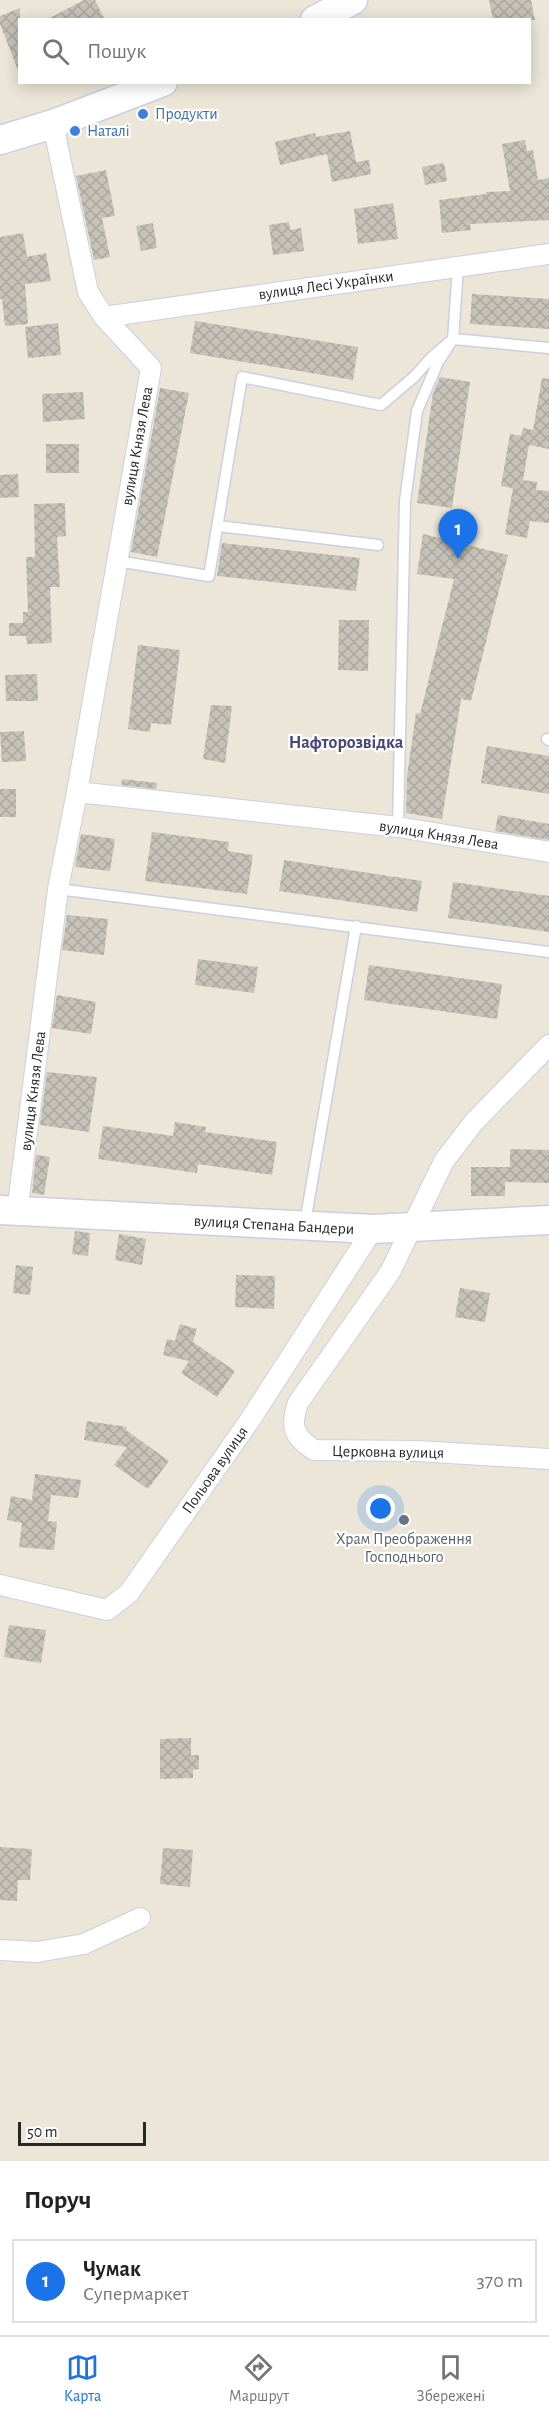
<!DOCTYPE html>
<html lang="uk">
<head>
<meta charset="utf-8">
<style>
	:root { --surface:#fff; --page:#f6f6f6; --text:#222; --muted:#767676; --line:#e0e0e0; --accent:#1a73e8 }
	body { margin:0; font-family:"Alegreya Sans",sans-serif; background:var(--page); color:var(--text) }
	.scale { position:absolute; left:18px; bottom:15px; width:128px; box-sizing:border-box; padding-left:6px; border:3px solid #272727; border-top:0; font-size:16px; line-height:21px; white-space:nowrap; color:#272727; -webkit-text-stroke:4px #fff; paint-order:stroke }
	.you { position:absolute; left:381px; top:1509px; width:21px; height:21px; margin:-15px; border:4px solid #fff; border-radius:50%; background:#1a73e8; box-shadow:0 0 0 9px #1a73e833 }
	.badge { display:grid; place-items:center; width:39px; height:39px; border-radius:50%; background:var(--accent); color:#fff; font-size:20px; font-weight:700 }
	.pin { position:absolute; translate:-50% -50px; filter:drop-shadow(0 2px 3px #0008) }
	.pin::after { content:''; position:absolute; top:32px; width:21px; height:18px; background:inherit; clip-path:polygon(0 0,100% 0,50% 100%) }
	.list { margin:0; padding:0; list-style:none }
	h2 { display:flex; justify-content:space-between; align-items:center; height:78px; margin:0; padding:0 24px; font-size:26px }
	h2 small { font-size:20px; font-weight:400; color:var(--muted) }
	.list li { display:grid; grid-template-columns:39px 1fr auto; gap:18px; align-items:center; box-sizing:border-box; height:84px; margin:0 12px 12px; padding:0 12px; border:2px solid var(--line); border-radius:0px }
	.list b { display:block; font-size:22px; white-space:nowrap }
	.list p { margin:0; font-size:20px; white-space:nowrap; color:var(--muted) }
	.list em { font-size:20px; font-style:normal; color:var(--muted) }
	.icon { flex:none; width:33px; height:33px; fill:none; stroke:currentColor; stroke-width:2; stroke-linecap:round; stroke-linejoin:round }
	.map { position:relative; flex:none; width:549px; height:2161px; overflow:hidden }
	.search { position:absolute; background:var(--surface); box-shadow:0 3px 15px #0003; left:18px; right:18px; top:18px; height:66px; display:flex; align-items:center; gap:15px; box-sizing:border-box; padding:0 21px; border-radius:0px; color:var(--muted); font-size:22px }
	.sheet { height:174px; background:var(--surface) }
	nav { display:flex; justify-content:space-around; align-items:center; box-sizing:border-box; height:84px; border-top:2px solid var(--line); background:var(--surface); font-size:16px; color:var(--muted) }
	nav a { display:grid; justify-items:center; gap:3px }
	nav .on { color:var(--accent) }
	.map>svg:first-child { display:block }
</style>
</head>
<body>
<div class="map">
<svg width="549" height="2161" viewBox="0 0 549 2161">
	<defs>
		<pattern id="building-cross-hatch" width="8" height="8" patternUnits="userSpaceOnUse" patternTransform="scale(1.5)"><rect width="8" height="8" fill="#c6c2b8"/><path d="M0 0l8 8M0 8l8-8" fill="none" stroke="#aaa79e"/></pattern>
	</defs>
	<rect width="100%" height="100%" fill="#ebe6d7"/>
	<g fill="url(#building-cross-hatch)">
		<polygon points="84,0 95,0 105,20 46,20"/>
		<polygon points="489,0 531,0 535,20 493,20"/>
		<polygon points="20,8 20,70 18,70 0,24 0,16"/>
		<polygon points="350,131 356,162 369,160 371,174 332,182 327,154 280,165 275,142 315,133 316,137"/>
		<polygon points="525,140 527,151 533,150 538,180 549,178 549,220 470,224 471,230 442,233 439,200 486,194 486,192 510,191 502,144"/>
		<polygon points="444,163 447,181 425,185 422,167"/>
		<polygon points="106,170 115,216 102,218 110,257 94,260 76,176"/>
		<polygon points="393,203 398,239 358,244 354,209"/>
		<polygon points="289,222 290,230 301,228 304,251 273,255 269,225"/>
		<polygon points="153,223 157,248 141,251 136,226"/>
		<polygon points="23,233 27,257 46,253 51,281 25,284 28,324 5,326 2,299 0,299 0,237"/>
		<polygon points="472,294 549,299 549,329 470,324"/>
		<polygon points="195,321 358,347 353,380 190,353"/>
		<polygon points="58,323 61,355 28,358 25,327"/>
		<polygon points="440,377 470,382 452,508 417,503 433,393"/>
		<polygon points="542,378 549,379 549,449 529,445 523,480 537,482 536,490 549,491 549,523 530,521 527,538 505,534 513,488 501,486 510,434 521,436 523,428 533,430"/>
		<polygon points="160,388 189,393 157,557 131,552"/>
		<polygon points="83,392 85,419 43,422 42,394"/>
		<rect x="46" y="444" width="33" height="29"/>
		<polygon points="18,474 19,497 0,498 0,475"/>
		<polygon points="65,503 66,536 57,537 60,587 50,587 52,643 27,644 26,636 9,636 9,623 23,623 23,612 28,612 26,557 35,557 34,504"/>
		<polygon points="423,534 508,555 471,701 461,699 442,819 406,813 407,776 416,713 420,714 454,579 417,574"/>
		<polygon points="222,543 360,558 356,591 217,576"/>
		<polygon points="339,620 369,620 368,671 338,670"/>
		<polygon points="138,645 180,650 171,725 151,723 150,732 128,729"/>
		<polygon points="37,674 38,701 6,701 5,675"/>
		<polygon points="211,705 232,706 225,763 203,759"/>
		<polygon points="24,731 26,761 2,762 0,732"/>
		<polygon points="487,746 549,756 549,794 481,783"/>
		<polygon points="122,779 157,783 156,789 121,785"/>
		<rect x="0" y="789" width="16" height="28"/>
		<polygon points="498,815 549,824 549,840 495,831"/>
		<polygon points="152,832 229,842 228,851 253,855 247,894 145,881"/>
		<polygon points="81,834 115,839 110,871 75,867"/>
		<polygon points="284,860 422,881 417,912 279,891"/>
		<polygon points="453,882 549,896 549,932 448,918"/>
		<polygon points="67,915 108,919 104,955 62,950"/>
		<polygon points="198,959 258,967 254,993 195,985"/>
		<polygon points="369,965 502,984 497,1019 364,1000"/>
		<polygon points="57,995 96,1002 91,1034 52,1028"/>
		<polygon points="47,1072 97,1077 89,1132 40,1125"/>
		<polygon points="175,1122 206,1127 205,1132 277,1142 272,1175 198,1164 197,1173 98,1159 103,1126 173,1136"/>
		<polygon points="510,1149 549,1150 549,1183 505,1182 505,1196 471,1196 471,1167 510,1167"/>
		<polygon points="36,1155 50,1157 44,1195 32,1193"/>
		<polygon points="75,1231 90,1233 88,1256 72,1254"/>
		<polygon points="119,1234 146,1239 142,1265 115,1260"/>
		<polygon points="16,1265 33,1267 30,1295 13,1293"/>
		<polygon points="236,1275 275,1276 274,1309 235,1307"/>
		<polygon points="460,1288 490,1293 485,1322 455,1317"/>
		<polygon points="180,1324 197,1329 193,1342 235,1371 217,1397 181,1373 189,1361 163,1355 167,1339 175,1341"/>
		<polygon points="87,1421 127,1427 126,1430 169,1461 148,1489 114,1465 127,1447 84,1440"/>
		<polygon points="35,1474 81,1480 78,1498 51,1495 48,1521 57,1522 54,1550 19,1547 22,1523 7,1520 11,1496 32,1500"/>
		<polygon points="9,1625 46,1630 41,1663 4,1657"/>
		<polygon points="191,1738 191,1755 199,1755 199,1769 193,1770 193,1778 160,1779 160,1739"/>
		<polygon points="0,1847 32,1849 30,1880 18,1880 17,1901 0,1900"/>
		<polygon points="163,1848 193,1850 190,1887 160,1884"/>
	</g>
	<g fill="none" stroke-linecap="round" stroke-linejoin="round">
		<g stroke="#cdcee2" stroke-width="13">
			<g id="lane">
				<polyline points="218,526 378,545"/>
				<polyline points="117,561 209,576 242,377 381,405 414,377 431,358 453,339 549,348"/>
				<polyline points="547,739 549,740"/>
				<polyline points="398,827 405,501 417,411 438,362 453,339 458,267"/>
				<polyline points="58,889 549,952"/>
				<polyline points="305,1223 356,926"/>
			</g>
		</g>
		<g stroke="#cdcee2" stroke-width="22">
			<g id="street">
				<polyline points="104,317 549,254"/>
				<polyline points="77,792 398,827 549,852"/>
				<path d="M549,1045L474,1122L444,1161L390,1272L298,1403C290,1427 293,1436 314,1450L417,1451L549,1459"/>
				<polyline points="17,1212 58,889 77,792 151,368 104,317 88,292 53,124"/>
				<polyline points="0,1585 107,1610 129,1593 250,1420 373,1229"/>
				<polyline points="0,1950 37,1952 84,1944 140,1918"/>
			</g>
		</g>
		<g stroke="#cdcee2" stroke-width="31">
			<g id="secondary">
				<polyline points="315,20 353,0"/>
				<polyline points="0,140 53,124 163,82"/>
				<polyline points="0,1210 373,1229 549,1220"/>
			</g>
		</g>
		<use href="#lane" stroke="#fff" stroke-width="10"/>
		<use href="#street" stroke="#fff" stroke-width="20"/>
		<use href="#secondary" stroke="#fff" stroke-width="28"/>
	</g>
	<g fill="#3f7fe0" stroke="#fff" stroke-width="2">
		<circle cx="143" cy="114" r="6"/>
		<circle cx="75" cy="131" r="6"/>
	</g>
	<circle fill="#6b7280" stroke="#fff" stroke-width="2" cx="404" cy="1520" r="6"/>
	<g text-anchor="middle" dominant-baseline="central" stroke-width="4.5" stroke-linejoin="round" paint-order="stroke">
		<g font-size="16" fill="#366cbe" stroke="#fff" text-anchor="start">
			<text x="155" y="114">Продукти</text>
			<text x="87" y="131">Наталi</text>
		</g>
		<g font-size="16" fill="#272727" stroke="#fff">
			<text transform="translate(326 285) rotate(-8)">вулиця Лесі Українки</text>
			<text transform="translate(137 446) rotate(-80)">вулиця Князя Лева</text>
			<text transform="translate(439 835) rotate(9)">вулиця Князя Лева</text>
			<text transform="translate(33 1091) rotate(-83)">вулиця Князя Лева</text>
			<text transform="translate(274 1225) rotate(3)">вулиця Степана Бандери</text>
			<text transform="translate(388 1452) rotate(1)">Церковна вулиця</text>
			<text transform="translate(215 1470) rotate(-55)">Польова вулиця</text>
		</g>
		<g font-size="16" fill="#5b616d" stroke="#fff">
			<text x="404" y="1539">Храм Преображення<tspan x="404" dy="18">Господнього</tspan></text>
		</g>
		<g font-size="18" font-weight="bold" fill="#46477a" stroke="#fff">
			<text x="346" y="743">Нафторозвідка</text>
		</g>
	</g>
</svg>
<div class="scale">50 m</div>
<div class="you"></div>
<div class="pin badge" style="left:458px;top:559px">1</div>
<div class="search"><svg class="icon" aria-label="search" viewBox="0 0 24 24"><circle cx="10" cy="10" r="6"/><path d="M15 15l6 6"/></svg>Пошук</div>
</div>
<section class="sheet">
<h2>Поруч<small></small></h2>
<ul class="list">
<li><span class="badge">1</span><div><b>Чумак</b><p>Супермаркет</p></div><em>370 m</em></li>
</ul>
</section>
<nav>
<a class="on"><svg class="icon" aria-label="map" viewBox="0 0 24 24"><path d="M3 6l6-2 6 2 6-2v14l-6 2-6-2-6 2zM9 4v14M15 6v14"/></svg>Карта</a>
<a><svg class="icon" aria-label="directions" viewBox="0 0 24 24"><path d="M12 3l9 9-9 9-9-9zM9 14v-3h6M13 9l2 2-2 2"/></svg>Маршрут</a>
<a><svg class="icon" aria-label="saved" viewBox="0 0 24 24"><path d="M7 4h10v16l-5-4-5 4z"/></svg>Збережені</a>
</nav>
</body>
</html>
